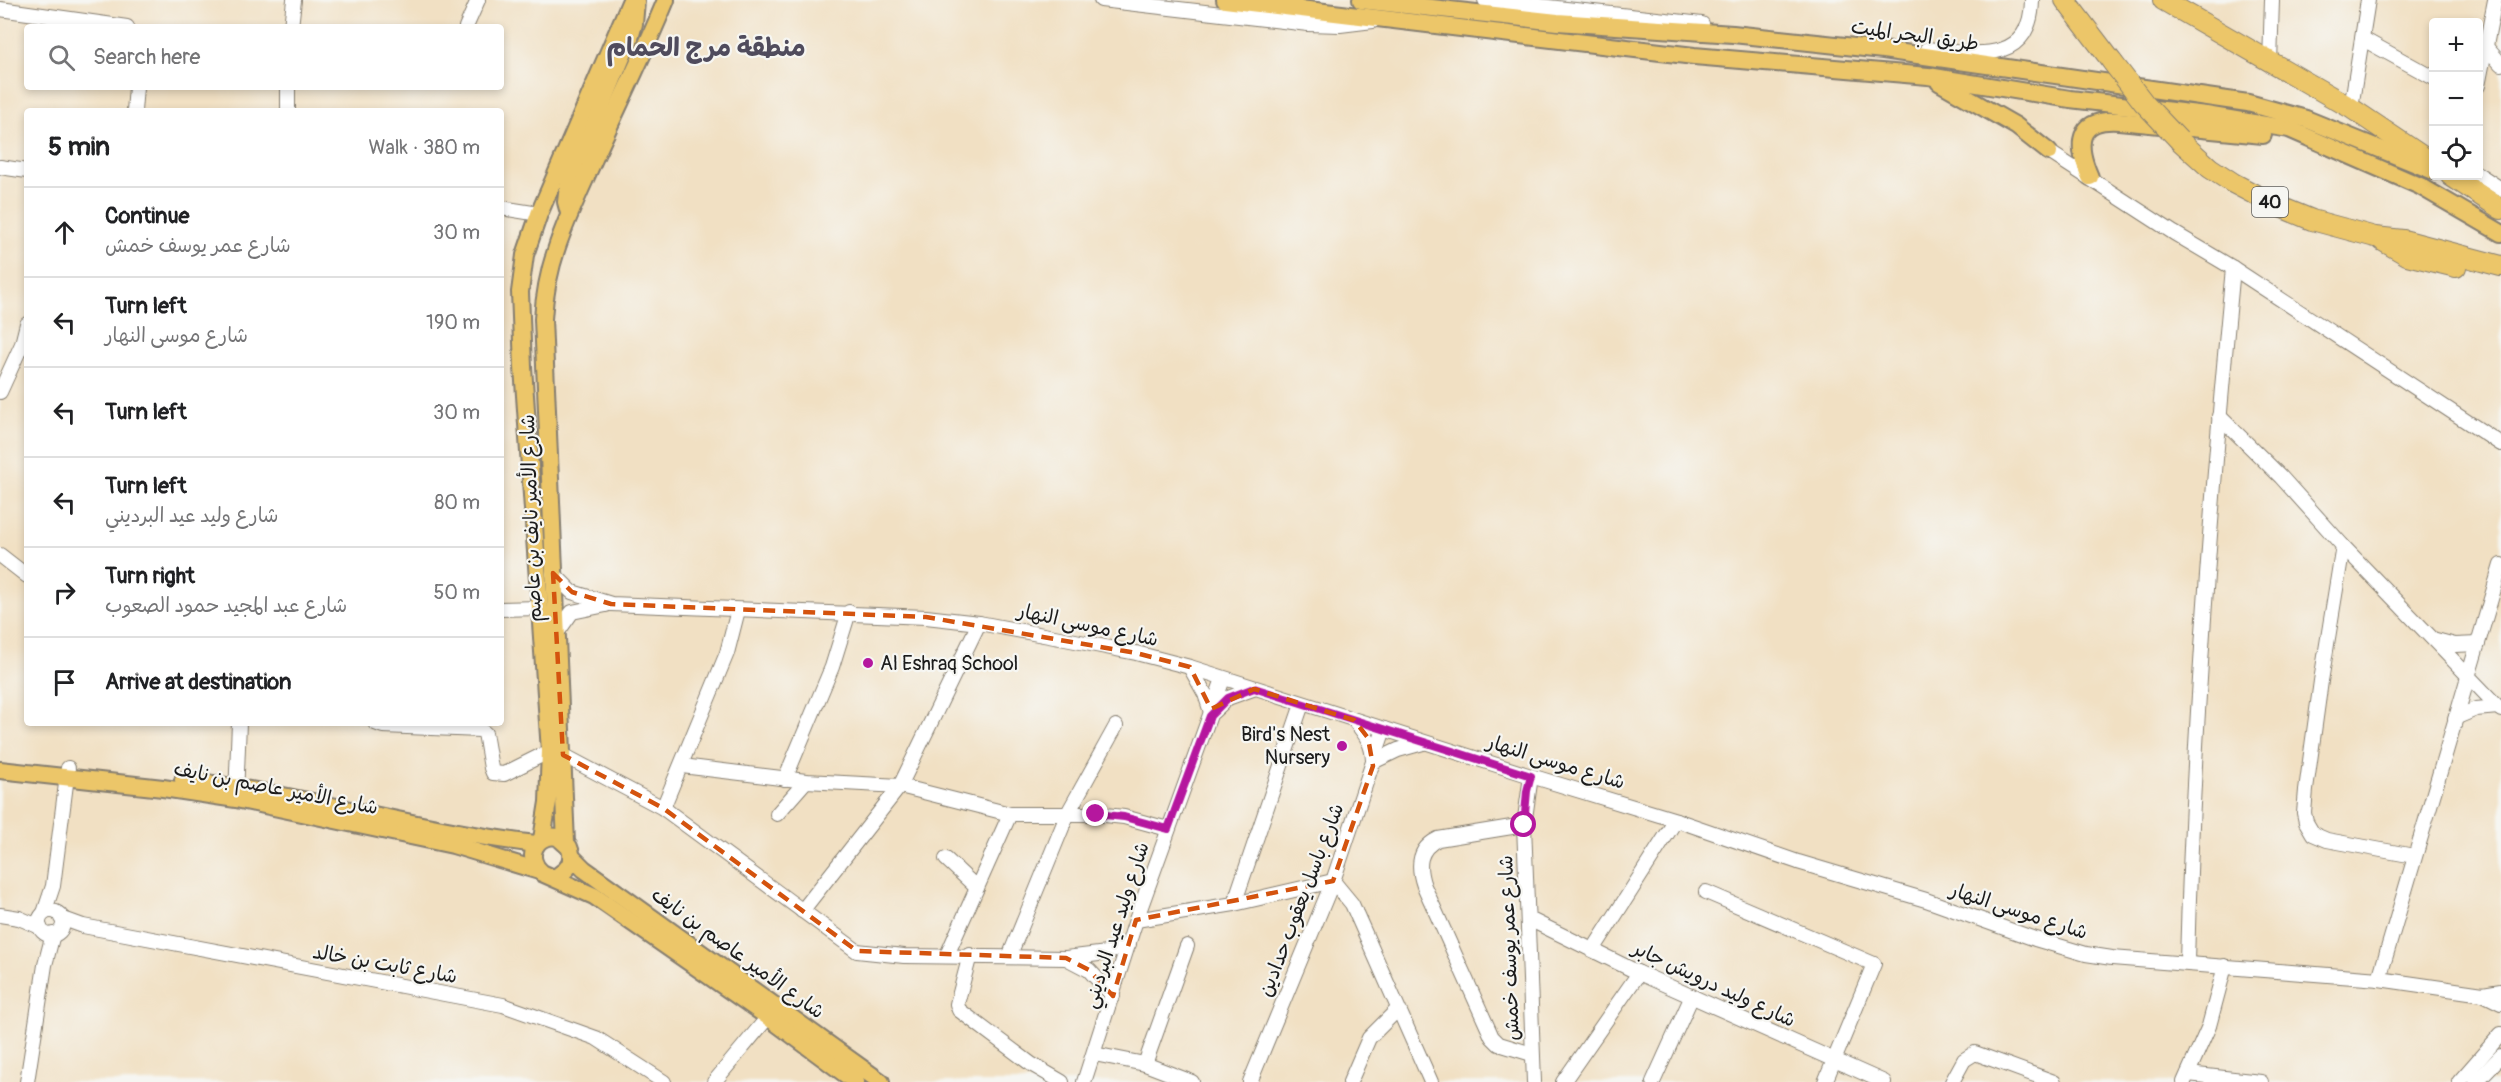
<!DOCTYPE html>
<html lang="en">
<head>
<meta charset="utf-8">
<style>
	:root { --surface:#fff; --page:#f6f6f6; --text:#202124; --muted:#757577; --line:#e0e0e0 }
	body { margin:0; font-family:Pangolin,"Playpen Sans Arabic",sans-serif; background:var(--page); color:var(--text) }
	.controls { position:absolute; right:18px; top:18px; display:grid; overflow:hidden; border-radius:6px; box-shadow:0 3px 9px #0003 }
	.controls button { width:54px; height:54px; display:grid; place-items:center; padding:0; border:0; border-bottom:2px solid var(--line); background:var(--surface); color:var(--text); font:30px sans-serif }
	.stop { position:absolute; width:18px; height:18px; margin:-14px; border:4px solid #b5179e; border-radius:50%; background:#fff }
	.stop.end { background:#b5179e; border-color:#fff; box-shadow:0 2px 6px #0008 }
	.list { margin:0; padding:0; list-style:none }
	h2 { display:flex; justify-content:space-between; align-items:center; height:78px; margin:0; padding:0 24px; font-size:26px }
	h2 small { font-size:20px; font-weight:400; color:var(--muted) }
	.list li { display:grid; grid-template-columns:39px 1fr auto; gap:18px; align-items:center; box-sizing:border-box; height:90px; padding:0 24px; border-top:2px solid var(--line) }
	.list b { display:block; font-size:22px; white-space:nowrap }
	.list p { margin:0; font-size:20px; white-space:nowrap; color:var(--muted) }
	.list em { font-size:20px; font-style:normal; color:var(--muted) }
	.icon { flex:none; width:33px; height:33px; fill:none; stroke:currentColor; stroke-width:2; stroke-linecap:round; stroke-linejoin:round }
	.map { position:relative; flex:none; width:2501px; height:1082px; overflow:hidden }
	.search { position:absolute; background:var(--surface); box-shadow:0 3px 9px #0003; left:24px; top:24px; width:480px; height:66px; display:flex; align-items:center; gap:15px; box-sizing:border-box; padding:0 21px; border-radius:6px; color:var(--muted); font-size:22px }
	.panel { position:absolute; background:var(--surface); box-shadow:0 3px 9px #0003; left:24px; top:108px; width:480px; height:618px; border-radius:6px }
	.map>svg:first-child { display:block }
</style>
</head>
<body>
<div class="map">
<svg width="2501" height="1082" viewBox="0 0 2501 1082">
	<rect width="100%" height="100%" fill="#f6f6f2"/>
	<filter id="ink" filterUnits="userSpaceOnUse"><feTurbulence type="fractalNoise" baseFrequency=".0167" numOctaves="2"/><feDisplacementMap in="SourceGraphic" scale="12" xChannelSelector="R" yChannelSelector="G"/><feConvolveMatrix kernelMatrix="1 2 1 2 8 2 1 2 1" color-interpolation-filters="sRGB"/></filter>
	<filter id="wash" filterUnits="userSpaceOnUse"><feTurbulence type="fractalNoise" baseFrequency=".008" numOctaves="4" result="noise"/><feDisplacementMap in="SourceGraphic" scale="24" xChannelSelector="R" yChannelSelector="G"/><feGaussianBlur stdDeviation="1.35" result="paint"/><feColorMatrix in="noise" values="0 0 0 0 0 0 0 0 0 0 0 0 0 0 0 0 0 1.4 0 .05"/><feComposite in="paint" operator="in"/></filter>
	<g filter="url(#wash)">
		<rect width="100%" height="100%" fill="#f1e0c3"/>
	</g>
	<g filter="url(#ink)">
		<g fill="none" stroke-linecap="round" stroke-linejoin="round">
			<g stroke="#867e70" stroke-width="16">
				<g id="minor">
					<polyline points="1101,0 1308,24 1340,25 1373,21"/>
					<polyline points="1485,0 1702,24"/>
					<polyline points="0,9 127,27"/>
					<polyline points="291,27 294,0"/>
					<polyline points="466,27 478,0"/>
					<polyline points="2363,39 2434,78"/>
					<polyline points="2486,47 2501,64"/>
					<path d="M1927,49C1974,54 2031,66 2032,0"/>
					<polyline points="2270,63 2272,0"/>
					<polyline points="2478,86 2495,0"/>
					<polyline points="2351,108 2368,0"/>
					<polyline points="134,111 136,87"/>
					<polyline points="288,111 288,87"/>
					<polyline points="2049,152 2174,233 2233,268 2501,444"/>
					<polyline points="0,167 27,171"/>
					<polyline points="2478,174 2501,189"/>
					<polyline points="501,208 539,214"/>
					<polyline points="0,392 22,344 27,324"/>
					<polyline points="2219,416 2281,477 2343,546 2501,710"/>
					<polyline points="2343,546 2321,681 2306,790 2304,813 2306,822 2313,834 2327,840 2414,856"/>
					<polyline points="0,555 27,576"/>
					<polyline points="553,573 572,592 611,604 926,617 979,623 1065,639 1136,653 1190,667 1531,776 1676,820 1798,862 1926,900 2035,939 2086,954 2112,958 2379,979 2483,994 2501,991"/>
					<polyline points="501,609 539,608"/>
					<polyline points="557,633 572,612 606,605"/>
					<polyline points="2436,640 2455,645 2478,644"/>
					<polyline points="1190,667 1205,694 1211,712"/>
					<polyline points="1213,712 1228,698 1253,689"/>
					<polyline points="2455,718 2476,709 2498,707"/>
					<path d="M1354,720C1365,734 1372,742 1373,760"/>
					<polyline points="375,723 383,726 480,730 485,733 491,768 493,773 504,774 550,751"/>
					<polyline points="563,755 663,808 857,951 904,956 1066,958 1107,953 1129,944"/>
					<polyline points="1375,761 1398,750 1423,743"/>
					<polyline points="682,766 806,781 900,786 1010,814 1096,814 1124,817 1168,829"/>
					<polyline points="1531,776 1524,825 1534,1082"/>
					<polyline points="785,779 832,667 849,612"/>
					<polyline points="236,796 239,723"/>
					<polyline points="663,808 727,653 738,610"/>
					<polyline points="777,814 806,781"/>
					<path d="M1524,825L1438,839C1418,849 1417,866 1424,886L1492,1037L1499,1044L1532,1054"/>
					<polyline points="946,859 977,888"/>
					<polyline points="1706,892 1874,964 1825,1082"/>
					<polyline points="1234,904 1302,704"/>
					<polyline points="802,911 900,786 979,623"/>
					<circle cx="51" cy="923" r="12"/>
					<polyline points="44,913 53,886 68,768"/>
					<polyline points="0,915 19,918 40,927"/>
					<polyline points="61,918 83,926 503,1005 596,1038 664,1082"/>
					<polyline points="1529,919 1639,973 1884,1082"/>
					<polyline points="1136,920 1234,904 1333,881 1352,904 1431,1082"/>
					<polyline points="1593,950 1676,820"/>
					<polyline points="947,955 1010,814"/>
					<polyline points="970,955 957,1004 959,1010 1031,1064 1062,1082"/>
					<polyline points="1009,957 1068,813 1116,726"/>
					<polyline points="1068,959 1089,970 1113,996"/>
					<path d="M2187,962C2193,731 2211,499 2233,268"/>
					<polyline points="2379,979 2501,565"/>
					<polyline points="2483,994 2501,1003"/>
					<polyline points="1094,1054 1145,1064 1192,1082"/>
					<polyline points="1145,1064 1187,946"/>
					<polyline points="2188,1074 2261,1082"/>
					<polyline points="27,1082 45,965 53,934"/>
					<polyline points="714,1082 768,1017"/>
					<polyline points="1084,1082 1136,920 1223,679"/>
					<polyline points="1250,1082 1333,881 1384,729"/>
					<polyline points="1350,1082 1369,1038 1398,1009"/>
					<polyline points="1563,1082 1639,973"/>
					<polyline points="1653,1082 1692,996"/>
					<polyline points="1952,1082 1964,1060 1975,1053 2054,1082"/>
					<polyline points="2184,1082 2209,1026 2225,966"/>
					<polyline points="2459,1082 2501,1034"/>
					<polyline points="2476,1082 2501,1056"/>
				</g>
			</g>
			<g stroke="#867e70" stroke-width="20">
				<g id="major">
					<polyline points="1225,0 1694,56 1928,76 2070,99 2206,115 2289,129 2420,186 2501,233"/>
					<polyline points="1361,0 1557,22 1733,34 1883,50 2248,103 2306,119 2434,171"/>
					<polyline points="1939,82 2016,126 2049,152"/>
					<path d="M2090,177C2076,145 2076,118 2119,121L2263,135"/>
					<polyline points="569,213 566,202 569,178 594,125 630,38 634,24 636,1"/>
					<polyline points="0,770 163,788 236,799 453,845 539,871"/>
					<path d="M183,780C302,794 417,830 536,844"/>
					<polyline points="542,839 548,802 550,751 523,367 520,292 525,255 539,214 631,0"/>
					<path d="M566,843L543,319C546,259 570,213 594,159C618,106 644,54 666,0"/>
					<polyline points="572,857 584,869 881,1082"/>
					<path d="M560,874C571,868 574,858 569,847L558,837C535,833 524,858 542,873L594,896L768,1017L856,1082"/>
				</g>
			</g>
			<g stroke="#867e70" stroke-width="22">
				<g id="highway">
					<polyline points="2065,0 2113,63"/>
					<polyline points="2163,0 2351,108 2434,164"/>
					<polyline points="2179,140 2210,168 2233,183 2273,204 2312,220 2375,237 2403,240 2501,266"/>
					<polyline points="2451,176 2501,209"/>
					<polyline points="2383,241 2407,255 2456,267"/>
				</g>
			</g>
			<use href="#minor" stroke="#fff" stroke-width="14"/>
			<use href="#major" stroke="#ecc669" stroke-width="16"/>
			<use href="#highway" stroke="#ecc669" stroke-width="20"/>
			<g stroke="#867e70" stroke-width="22" stroke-linecap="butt">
				<polyline id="highway-bridge" points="2113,63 2144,103 2179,140"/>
			</g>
			<use href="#highway-bridge" stroke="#ecc669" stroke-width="20"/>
		</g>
	</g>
	<g fill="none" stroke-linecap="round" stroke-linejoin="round" filter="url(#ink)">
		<polyline stroke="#b5179e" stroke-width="8" points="1096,814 1124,817 1168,829 1210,716 1228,698 1254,688 1531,776 1527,791 1524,825"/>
	</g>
	<path fill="none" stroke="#d4530e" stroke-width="4.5" stroke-dasharray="12 8" stroke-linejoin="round" d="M553,573L572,592L611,604L926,617L1136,653L1190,667L1211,709L1254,689L1354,720L1368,738L1373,766L1333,881L1136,920L1113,996L1089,970L1066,958L857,951L663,808L563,755Z"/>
	<g fill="#b5179e" stroke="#f6f6f2" stroke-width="2">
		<circle cx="868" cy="663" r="6"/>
		<circle cx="1342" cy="746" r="6"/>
	</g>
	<g text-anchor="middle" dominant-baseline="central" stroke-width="4.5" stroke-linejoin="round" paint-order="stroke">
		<rect fill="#f6f6f2" stroke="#5d5d5c" stroke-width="1.5" x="2252" y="187" width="36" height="30" rx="4.5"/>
		<g font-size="18" font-weight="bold" fill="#1c1c1c">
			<text x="2270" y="202">40</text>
		</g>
		<g font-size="20" fill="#1c1c1c" stroke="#f6f6f2">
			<text transform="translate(1915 35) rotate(8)">طريق البحر الميت</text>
			<text transform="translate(531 518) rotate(-92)">شارع الأمير نايف بن عاصم</text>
			<text transform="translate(1088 625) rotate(12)">شارع موسى النهار</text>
			<text transform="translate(1556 762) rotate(17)">شارع موسى النهار</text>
			<text transform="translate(276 788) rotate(11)">شارع الأمير عاصم بن نايف</text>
			<text transform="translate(1301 900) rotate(-69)">شارع باسل يعقوب حدادين</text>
			<text transform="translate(2019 911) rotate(18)">شارع موسى النهار</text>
			<text transform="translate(1116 925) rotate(-72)">شارع وليد عيد البرديني</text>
			<text transform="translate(1509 948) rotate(-92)">شارع عمر يوسف خمش</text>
			<text transform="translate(738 953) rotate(36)">شارع الأمير عاصم بن نايف</text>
			<text transform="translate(385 964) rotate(10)">شارع ثابت بن خالد</text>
			<text transform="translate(1714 984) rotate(25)">شارع وليد درويش جابر</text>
		</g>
		<g font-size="20" fill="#1c1c1c" stroke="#f6f6f2" text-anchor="start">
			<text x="880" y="663">Al Eshraq School</text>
			<text x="1330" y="734" text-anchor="end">Bird's Nest<tspan x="1330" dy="23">Nursery</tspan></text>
		</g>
		<g font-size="26" font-weight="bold" fill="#504c5d" stroke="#f6f6f2">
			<text x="706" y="48">منطقة مرج الحمام</text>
		</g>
	</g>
</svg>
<div class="controls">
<button>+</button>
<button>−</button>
<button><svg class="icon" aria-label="locate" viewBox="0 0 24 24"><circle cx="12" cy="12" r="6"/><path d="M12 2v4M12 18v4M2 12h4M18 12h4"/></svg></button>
</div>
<div class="stop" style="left:1524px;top:825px"></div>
<div class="stop end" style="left:1096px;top:814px"></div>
<div class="search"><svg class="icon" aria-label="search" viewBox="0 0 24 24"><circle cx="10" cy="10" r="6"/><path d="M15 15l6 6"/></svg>Search here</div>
<section class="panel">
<h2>5 min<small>Walk · 380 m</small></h2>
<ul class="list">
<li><svg class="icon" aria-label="ahead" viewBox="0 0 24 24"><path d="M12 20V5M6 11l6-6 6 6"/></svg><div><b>Continue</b><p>شارع عمر يوسف خمش</p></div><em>30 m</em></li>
<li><svg class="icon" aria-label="left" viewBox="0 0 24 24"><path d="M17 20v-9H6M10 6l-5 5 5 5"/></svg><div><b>Turn left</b><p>شارع موسى النهار</p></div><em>190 m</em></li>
<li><svg class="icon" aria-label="left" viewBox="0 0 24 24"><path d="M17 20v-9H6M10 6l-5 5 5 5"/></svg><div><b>Turn left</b></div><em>30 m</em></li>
<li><svg class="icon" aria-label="left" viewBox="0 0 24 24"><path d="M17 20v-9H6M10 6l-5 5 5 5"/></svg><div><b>Turn left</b><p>شارع وليد عيد البرديني</p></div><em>80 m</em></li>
<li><svg class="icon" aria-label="right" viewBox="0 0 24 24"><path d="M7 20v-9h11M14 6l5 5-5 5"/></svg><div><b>Turn right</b><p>شارع عبد المجيد حمود الصعوب</p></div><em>50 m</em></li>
<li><svg class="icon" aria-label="arrive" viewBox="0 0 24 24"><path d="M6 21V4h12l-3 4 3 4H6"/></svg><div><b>Arrive at destination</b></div></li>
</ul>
</section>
</div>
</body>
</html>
